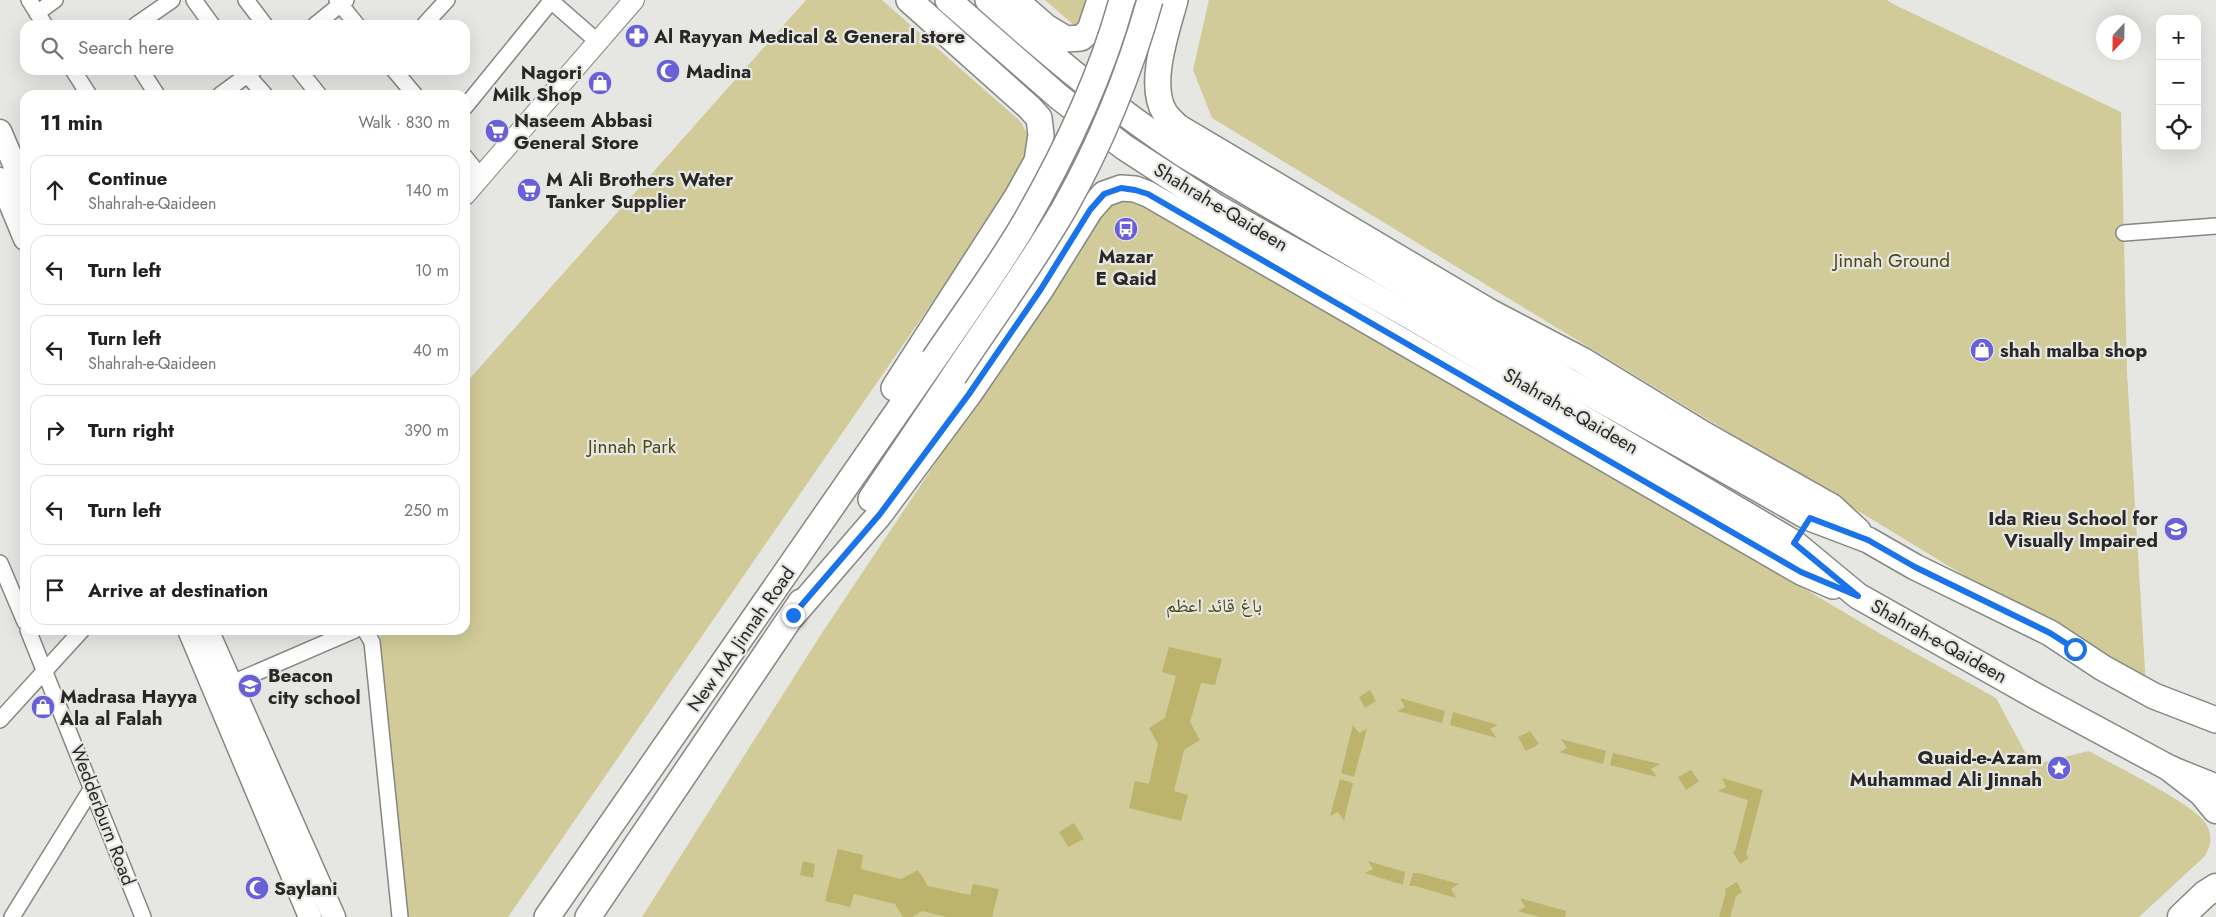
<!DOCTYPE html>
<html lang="en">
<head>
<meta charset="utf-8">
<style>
	:root { --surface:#fff; --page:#f2f2f2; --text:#202124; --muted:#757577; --line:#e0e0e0 }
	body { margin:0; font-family:Jost,"Noto Naskh Arabic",sans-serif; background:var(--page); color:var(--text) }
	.controls { position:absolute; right:15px; top:15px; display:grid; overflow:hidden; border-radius:10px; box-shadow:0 5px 20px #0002 }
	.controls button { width:45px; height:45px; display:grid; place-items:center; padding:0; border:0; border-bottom:1px solid var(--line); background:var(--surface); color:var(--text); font:25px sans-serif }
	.compass { position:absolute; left:2096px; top:15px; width:45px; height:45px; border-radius:50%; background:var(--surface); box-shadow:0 5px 20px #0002; rotate:202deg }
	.stop { position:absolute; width:15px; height:15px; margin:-11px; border:4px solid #1a73e8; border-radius:50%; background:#fff }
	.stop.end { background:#1a73e8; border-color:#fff; box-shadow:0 1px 5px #0008 }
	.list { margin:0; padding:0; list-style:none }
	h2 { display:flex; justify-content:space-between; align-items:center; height:65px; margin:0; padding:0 20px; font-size:21px }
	h2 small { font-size:16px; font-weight:400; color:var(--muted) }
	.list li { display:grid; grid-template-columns:32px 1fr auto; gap:15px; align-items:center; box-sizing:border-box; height:70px; margin:0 10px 10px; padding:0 10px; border:1px solid var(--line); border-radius:15px }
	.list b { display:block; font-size:19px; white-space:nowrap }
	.list p { margin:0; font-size:16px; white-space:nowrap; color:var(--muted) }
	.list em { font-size:16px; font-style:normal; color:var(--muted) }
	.icon { flex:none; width:28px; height:28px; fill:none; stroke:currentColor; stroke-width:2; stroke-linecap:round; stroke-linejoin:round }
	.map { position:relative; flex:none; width:2216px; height:917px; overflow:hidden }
	.search { position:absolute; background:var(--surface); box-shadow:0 5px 20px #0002; left:20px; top:20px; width:450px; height:55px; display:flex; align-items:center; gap:12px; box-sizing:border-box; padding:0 18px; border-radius:15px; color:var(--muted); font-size:19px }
	.panel { position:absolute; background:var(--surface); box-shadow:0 5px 20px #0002; left:20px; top:90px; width:450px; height:545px; border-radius:15px }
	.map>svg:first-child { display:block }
</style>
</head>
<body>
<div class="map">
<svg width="2216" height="917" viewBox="0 0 2216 917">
	<rect width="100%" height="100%" fill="#e6e6e3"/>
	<g fill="#d1cb99">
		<polygon points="806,0 882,0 1021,122 1030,140 1026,163 1012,187 508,917 405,917 380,630 465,630 465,384"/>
		<polygon points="1045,0 1092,0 1077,28"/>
		<polygon points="1209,0 1887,0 1895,5 2121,112 2127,372 2146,686 1212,118 1193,70"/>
		<path d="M1124,199L1138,201L1542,433L1879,633L1996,698L2032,765L2089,751C2113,765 2195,804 2206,824C2213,835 2211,846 2205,856L2139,917H642L820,636L1107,206Z"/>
	</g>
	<g fill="#bcb36c">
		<polygon points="1169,647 1222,659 1215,685 1201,683 1190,722 1200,740 1184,750 1174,791 1188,795 1181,821 1129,808 1135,781 1149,784 1158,744 1149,728 1165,718 1176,676 1162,672"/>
		<polygon points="1370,690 1376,701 1365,708 1359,697"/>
		<polygon points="1400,698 1445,711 1442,723 1397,711 1405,707"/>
		<polygon points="1453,712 1498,725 1490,729 1497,738 1450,725"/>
		<polygon points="1353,725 1359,733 1367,729 1354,777 1341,773"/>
		<polygon points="1530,731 1539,744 1526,751 1518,737"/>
		<polygon points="1561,739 1606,751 1603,764 1559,752 1567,748"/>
		<polygon points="1613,753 1660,764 1651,769 1657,777 1610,765"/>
		<polygon points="1691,770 1699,781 1686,790 1678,777"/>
		<polygon points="1722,778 1763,790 1746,854 1749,858 1740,864 1733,852 1735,851 1748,800 1718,791 1726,787"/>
		<polygon points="1340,779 1353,783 1344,821 1338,812 1330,816"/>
		<polygon points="1074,823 1084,839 1068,847 1059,832"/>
		<polygon points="838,849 863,855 861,869 901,879 918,870 928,886 970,895 973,884 999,889 992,917 946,917 922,911 912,917 903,917 895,904 854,894 850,907 825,901"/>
		<polygon points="803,861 815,864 813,878 800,875"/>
		<polygon points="1368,861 1405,872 1403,885 1365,873 1373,869"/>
		<polygon points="1413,873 1419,873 1459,884 1451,889 1456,898 1415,886 1409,886"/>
		<polygon points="1737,882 1742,892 1736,896 1730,917 1719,917 1726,892 1725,889"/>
		<polygon points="1520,898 1566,911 1565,917 1540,917 1518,911 1525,907"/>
	</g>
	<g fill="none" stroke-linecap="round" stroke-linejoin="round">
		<g stroke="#868683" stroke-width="18">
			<g id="minor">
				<polyline points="29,0 45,25"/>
				<polyline points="194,0 212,25"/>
				<polyline points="246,0 265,25"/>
				<polyline points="337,0 357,25"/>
				<polyline points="550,0 598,42"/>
				<polyline points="37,13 55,0"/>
				<polyline points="136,25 172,0"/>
				<polyline points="315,25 346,0"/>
				<polyline points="424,25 447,0"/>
				<polyline points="73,70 89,95"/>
				<polyline points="141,70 157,95"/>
				<polyline points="243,70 265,95"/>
				<polyline points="299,70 319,95"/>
				<polyline points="394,70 415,95"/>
				<polyline points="220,95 254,70"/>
				<polyline points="465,107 552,0"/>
				<polyline points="465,157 481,177"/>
				<polyline points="2124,233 2216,226"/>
				<polyline points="0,563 25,622"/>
				<polyline points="28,630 143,917"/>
				<polyline points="365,630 372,642 400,917"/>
				<polyline points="230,684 355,630"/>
				<polyline points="0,720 82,630"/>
				<polyline points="12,917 92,788"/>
			</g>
		</g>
		<g stroke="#868683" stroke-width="22">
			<polyline id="tertiary" points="465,195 634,0"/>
		</g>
		<g stroke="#868683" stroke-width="25">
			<g id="secondary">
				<polyline points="0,131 25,190"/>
				<polyline points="0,179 25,239"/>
				<polyline points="189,630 310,917"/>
				<polyline points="207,630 334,917"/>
			</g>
		</g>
		<g stroke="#868683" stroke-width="28">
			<g id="primary">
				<polyline points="948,0 1059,97 1124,147 1216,207 1410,316 1794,543 1858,596 2039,698 2171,769 2216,787"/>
				<path d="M988,0C1052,57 1114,109 1186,156L1568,381L1810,518L1868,540L1915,567L2050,633L2103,668L2154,696L2216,720"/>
				<polyline points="1015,0 1046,27 1066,39 1081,38 1090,30 1100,0"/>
				<path d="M1175,0C1167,30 1147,85 1165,113C1168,118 1174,123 1178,127L1490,312L1582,360L1703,434L1832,507L1858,531"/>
				<polyline points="894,388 1017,197 1037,161 1041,135 1039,118 1029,107 909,0"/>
				<polyline points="871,499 954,376"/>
				<polyline points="793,615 880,514 969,394 1041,289 1090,210 1104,194 1121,188 1135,189 1148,194 1801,572 1833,586"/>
				<polyline points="547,917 934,359"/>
				<polyline points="588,917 801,602"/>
			</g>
		</g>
		<g stroke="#868683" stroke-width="29">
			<g id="trunk">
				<polyline points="2171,769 2202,793 2216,810"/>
				<polyline points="2181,917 2205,894 2216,887"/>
			</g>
		</g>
		<use href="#minor" stroke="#fff" stroke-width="15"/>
		<use href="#tertiary" stroke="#fff" stroke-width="20"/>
		<use href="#secondary" stroke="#fff" stroke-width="22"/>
		<use href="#primary" stroke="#fff" stroke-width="25"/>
		<use href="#trunk" stroke="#fff" stroke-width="26"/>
		<g stroke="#868683" stroke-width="28" stroke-linecap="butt">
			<g id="primary-bridge">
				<path d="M934,359C963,316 994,274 1021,229C1063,157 1100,81 1122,0"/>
				<path d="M954,376C991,320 1031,266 1065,207C1101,143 1130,71 1150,0"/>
			</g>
		</g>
		<use href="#primary-bridge" stroke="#fff" stroke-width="25"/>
	</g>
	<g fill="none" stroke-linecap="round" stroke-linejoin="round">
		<polyline stroke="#1a73e8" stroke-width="6" points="793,615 880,514 969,394 1041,289 1090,210 1104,194 1121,188 1135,190 1148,194 1801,572 1858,596 1794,543 1810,518 1868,540 1915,567 2050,633 2075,649"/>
	</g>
	<defs>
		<g id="pharmacy-disc" transform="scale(1.25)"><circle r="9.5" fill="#6860d9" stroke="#e6e6e3"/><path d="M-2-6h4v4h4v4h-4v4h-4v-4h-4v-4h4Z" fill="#fff"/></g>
		<g id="mosque-disc" transform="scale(1.25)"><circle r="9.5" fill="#6860d9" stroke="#e6e6e3"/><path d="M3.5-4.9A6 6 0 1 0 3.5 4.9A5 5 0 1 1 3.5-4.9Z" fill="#fff"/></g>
		<g id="shop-disc" transform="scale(1.25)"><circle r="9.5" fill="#6860d9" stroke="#e6e6e3"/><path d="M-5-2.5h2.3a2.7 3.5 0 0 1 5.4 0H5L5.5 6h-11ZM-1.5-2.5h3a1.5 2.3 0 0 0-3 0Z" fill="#fff"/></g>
		<g id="supermarket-disc" transform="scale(1.25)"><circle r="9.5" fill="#6860d9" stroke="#e6e6e3"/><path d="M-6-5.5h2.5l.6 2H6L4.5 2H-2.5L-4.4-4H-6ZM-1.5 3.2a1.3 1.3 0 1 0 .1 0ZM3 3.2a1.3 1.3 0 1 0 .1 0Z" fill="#fff"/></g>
		<g id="bus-disc" transform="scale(1.25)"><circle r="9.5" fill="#6860d9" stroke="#e6e6e3"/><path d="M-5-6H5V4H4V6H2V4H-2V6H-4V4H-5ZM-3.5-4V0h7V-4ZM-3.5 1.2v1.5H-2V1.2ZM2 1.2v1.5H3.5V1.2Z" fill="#fff"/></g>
		<g id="university-disc" transform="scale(1.25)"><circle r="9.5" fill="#6860d9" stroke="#e6e6e3"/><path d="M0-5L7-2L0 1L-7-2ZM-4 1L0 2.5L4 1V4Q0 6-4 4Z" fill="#fff"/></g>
		<g id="school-disc" transform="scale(1.25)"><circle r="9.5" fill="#6860d9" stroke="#e6e6e3"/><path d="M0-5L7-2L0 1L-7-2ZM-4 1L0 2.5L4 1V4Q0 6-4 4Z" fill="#fff"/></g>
		<g id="sight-disc" transform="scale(1.25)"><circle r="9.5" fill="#6860d9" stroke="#e6e6e3"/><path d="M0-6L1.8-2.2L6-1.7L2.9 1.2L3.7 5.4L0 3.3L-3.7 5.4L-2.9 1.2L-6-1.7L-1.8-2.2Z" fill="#fff"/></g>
	</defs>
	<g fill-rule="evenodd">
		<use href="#pharmacy-disc" x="637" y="36"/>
		<use href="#mosque-disc" x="668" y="71"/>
		<use href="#shop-disc" x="600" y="83"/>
		<use href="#supermarket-disc" x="497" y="131"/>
		<use href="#supermarket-disc" x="529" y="190"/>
		<use href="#bus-disc" x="1126" y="229"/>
		<use href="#shop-disc" x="1982" y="350"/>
		<use href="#university-disc" x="2176" y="529"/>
		<use href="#school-disc" x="250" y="686"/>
		<use href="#shop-disc" x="43" y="707"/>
		<use href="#sight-disc" x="2059" y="768"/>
		<use href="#mosque-disc" x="257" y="888"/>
	</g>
	<g text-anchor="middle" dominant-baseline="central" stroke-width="4.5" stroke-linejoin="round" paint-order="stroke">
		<g font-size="19" font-weight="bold" fill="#292827" stroke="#e6e6e3" text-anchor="start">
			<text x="654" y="36">Al Rayyan Medical &amp; General store</text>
			<text x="686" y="71">Madina</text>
			<text x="582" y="72" text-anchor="end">Nagori<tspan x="582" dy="22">Milk Shop</tspan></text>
			<text x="514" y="120">Naseem Abbasi<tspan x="514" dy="22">General Store</tspan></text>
			<text x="546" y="179">M Ali Brothers Water<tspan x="546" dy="22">Tanker Supplier</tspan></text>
			<text x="1126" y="256" text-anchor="middle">Mazar<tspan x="1126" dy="22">E Qaid</tspan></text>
			<text x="2000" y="350">shah malba shop</text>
			<text x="2158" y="518" text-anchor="end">Ida Rieu School for<tspan x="2158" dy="22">Visually Impaired</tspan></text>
			<text x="268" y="675">Beacon<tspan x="268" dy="22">city school</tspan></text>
			<text x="60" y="696">Madrasa Hayya<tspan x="60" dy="22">Ala al Falah</tspan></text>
			<text x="2042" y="757" text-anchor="end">Quaid-e-Azam<tspan x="2042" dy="22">Muhammad Ali Jinnah</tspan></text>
			<text x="274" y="888">Saylani</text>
		</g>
		<g font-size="19" fill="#292827" stroke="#e6e6e3">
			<text transform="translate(1221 207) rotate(31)">Shahrah-e-Qaideen</text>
			<text transform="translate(1571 411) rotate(30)">Shahrah-e-Qaideen</text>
			<text transform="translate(741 639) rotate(-55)">New MA Jinnah Road</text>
			<text transform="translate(1939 641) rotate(29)">Shahrah-e-Qaideen</text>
			<text transform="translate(103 815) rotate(69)">Wedderburn Road</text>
		</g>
		<g font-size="19" fill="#4e470f" stroke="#e6e6e3">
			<text x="1892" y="260">Jinnah Ground</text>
			<text x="632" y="446">Jinnah Park</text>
			<text x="1214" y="605">باغ قائد اعظم</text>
		</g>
	</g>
</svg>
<div class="controls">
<button>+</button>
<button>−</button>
<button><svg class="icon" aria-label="locate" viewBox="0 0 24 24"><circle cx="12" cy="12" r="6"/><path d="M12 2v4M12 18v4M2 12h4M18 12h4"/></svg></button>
</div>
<svg class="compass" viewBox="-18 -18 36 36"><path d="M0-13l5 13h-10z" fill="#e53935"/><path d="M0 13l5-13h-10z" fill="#757577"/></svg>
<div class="stop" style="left:2075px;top:649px"></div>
<div class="stop end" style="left:793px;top:615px"></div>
<div class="search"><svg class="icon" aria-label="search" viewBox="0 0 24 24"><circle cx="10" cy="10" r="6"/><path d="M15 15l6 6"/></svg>Search here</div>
<section class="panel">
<h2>11 min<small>Walk · 830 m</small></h2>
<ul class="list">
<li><svg class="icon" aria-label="ahead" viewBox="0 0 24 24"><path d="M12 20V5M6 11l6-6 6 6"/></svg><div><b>Continue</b><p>Shahrah-e-Qaideen</p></div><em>140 m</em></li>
<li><svg class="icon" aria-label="left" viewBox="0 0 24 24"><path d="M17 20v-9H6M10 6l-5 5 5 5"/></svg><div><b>Turn left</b></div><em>10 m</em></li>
<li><svg class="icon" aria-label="left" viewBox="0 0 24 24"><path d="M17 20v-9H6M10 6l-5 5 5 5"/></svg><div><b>Turn left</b><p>Shahrah-e-Qaideen</p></div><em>40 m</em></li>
<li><svg class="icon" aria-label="right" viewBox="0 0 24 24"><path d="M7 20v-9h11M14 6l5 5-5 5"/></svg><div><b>Turn right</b></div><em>390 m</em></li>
<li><svg class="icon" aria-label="left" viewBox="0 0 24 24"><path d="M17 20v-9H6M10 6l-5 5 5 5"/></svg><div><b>Turn left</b></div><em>250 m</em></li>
<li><svg class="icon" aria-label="arrive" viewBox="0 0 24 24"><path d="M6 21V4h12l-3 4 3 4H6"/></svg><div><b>Arrive at destination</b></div></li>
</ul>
</section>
</div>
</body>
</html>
